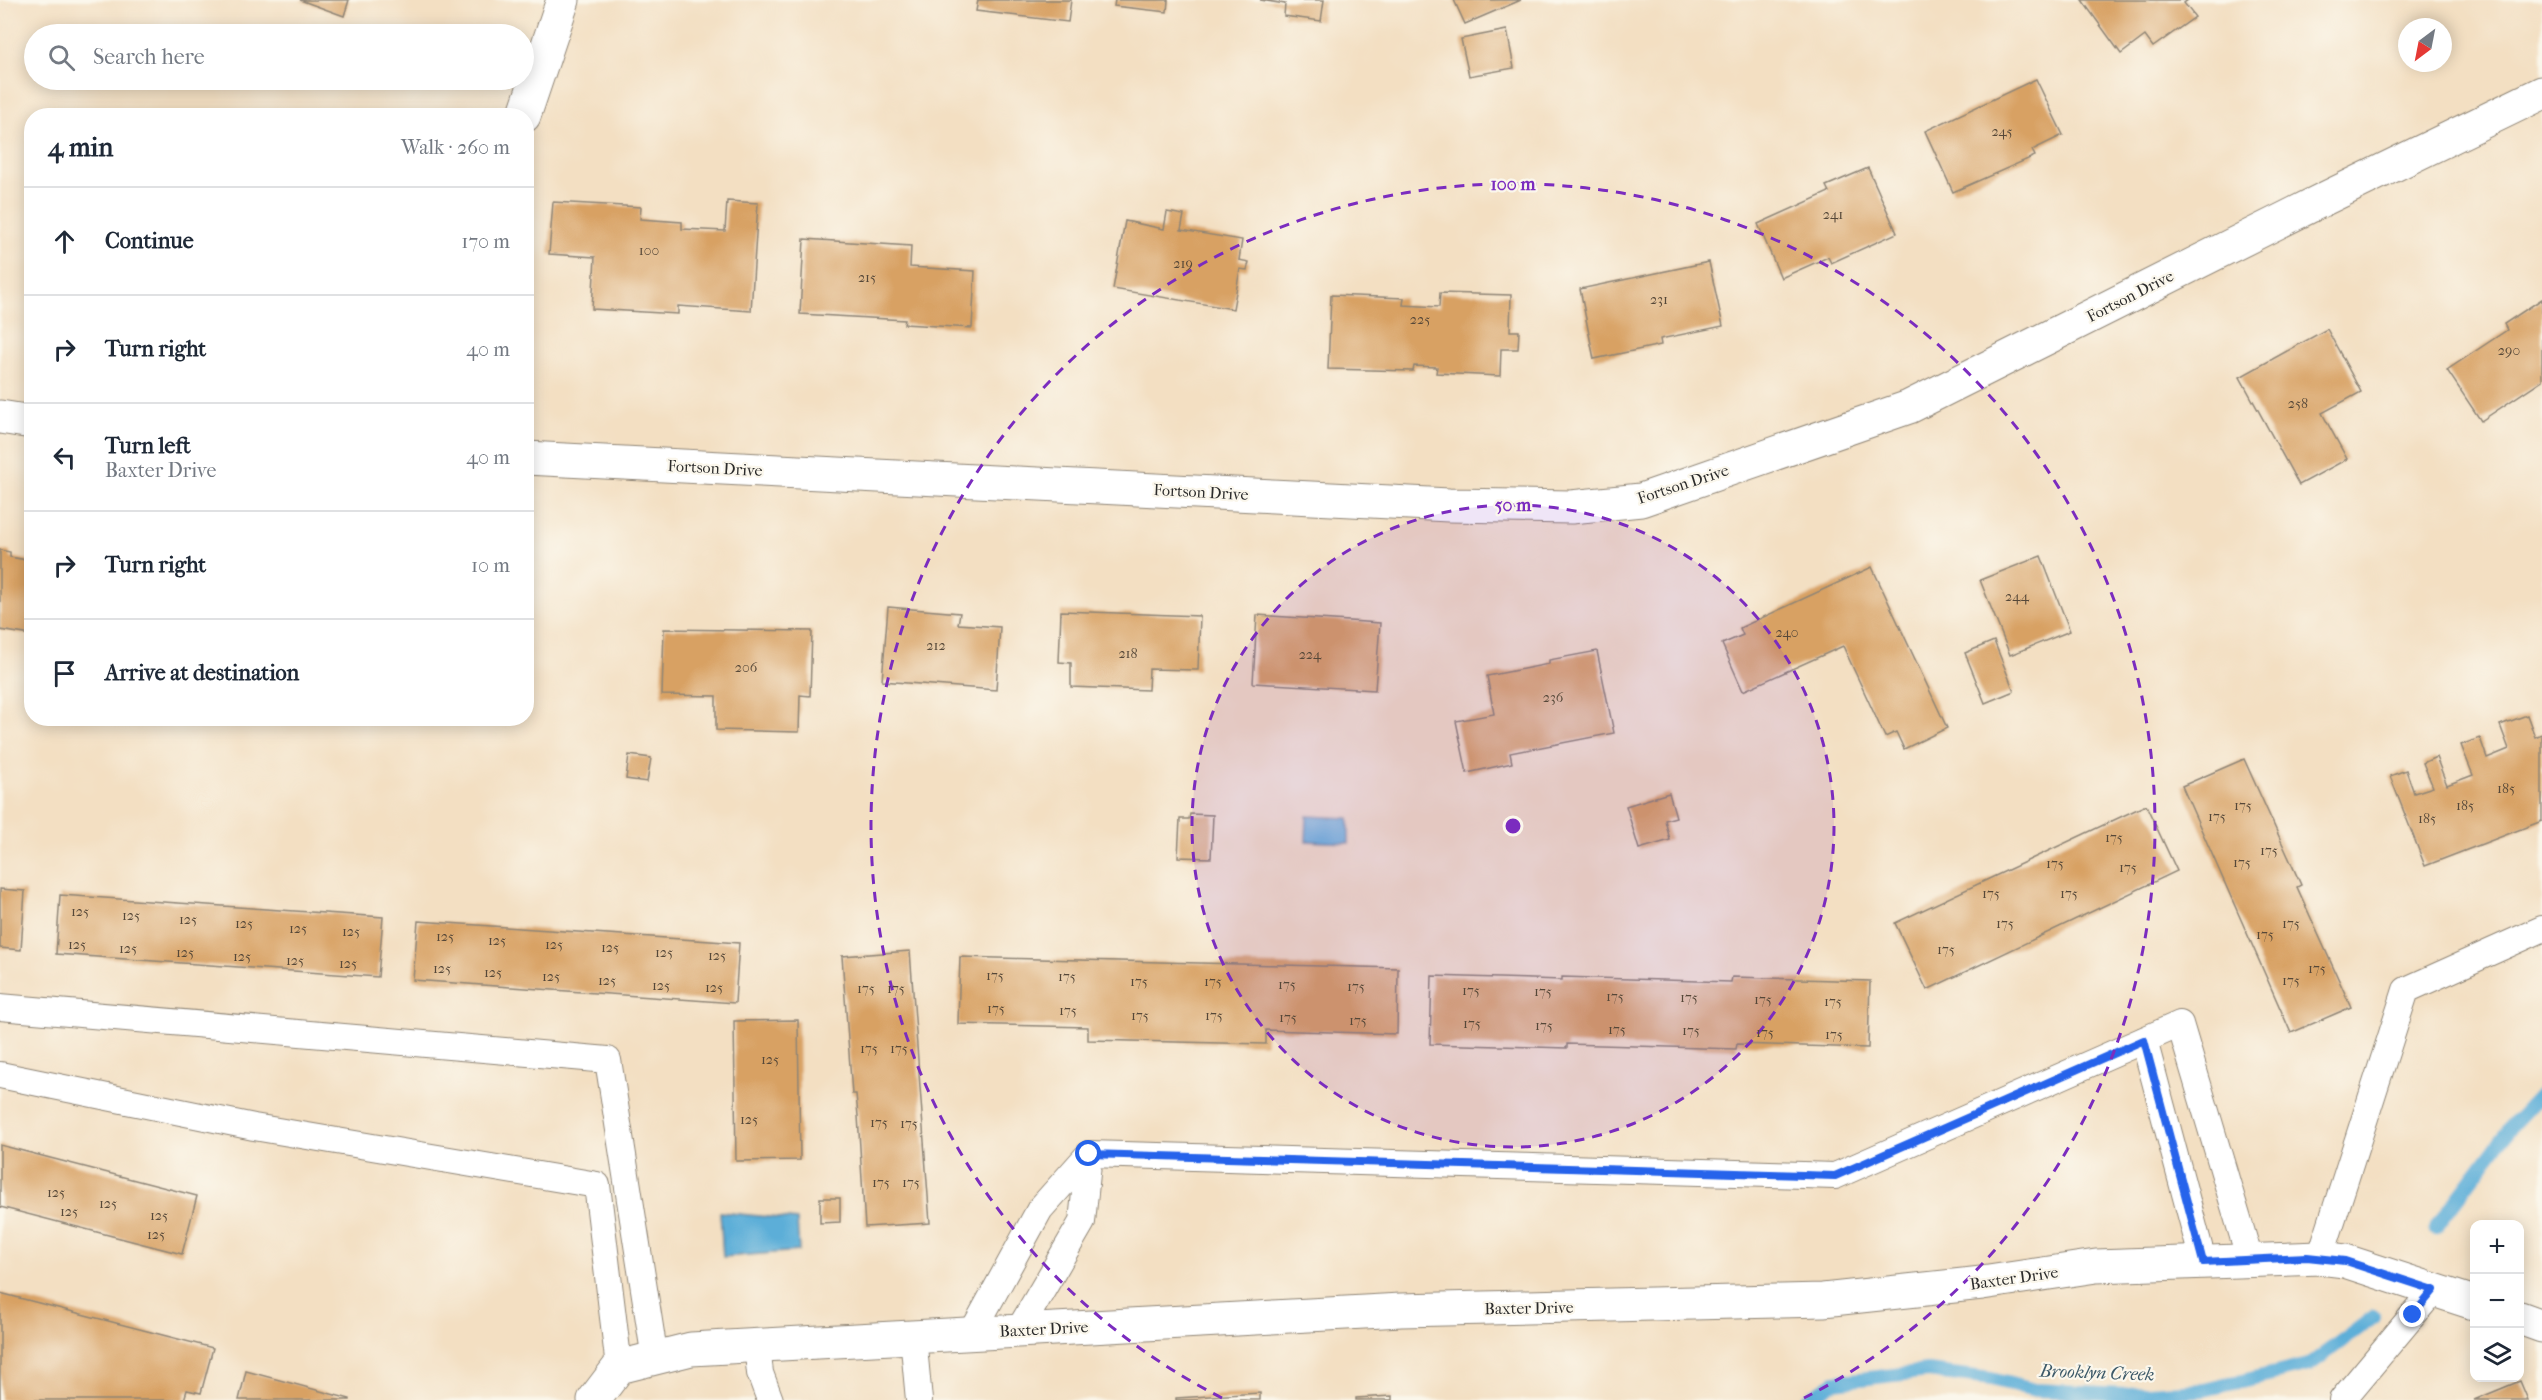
<!DOCTYPE html>
<html lang="en">
<head>
<meta charset="utf-8">
<style>
	:root { --surface:#fff; --page:#f2f2f3; --text:#1f2937; --muted:#747a83; --line:#e0e1e3 }
	body { margin:0; font-family:"IM FELL French Canon",serif; background:var(--page); color:var(--text) }
	.controls { position:absolute; right:18px; bottom:18px; display:grid; overflow:hidden; border-radius:12px; box-shadow:0 3px 15px #0003 }
	.controls button { width:54px; height:54px; display:grid; place-items:center; padding:0; border:0; border-bottom:2px solid var(--line); background:var(--surface); color:var(--text); font:30px sans-serif }
	.compass { position:absolute; left:2398px; top:18px; width:54px; height:54px; border-radius:50%; background:var(--surface); box-shadow:0 3px 15px #0003; rotate:212deg }
	.stop { position:absolute; width:18px; height:18px; margin:-14px; border:4px solid #2563eb; border-radius:50%; background:#fff }
	.stop.end { background:#2563eb; border-color:#fff; box-shadow:0 2px 6px #0008 }
	.list { margin:0; padding:0; list-style:none }
	h2 { display:flex; justify-content:space-between; align-items:center; height:78px; margin:0; padding:0 24px; font-size:26px }
	h2 small { font-size:20px; font-weight:400; color:var(--muted) }
	.list li { display:grid; grid-template-columns:39px 1fr auto; gap:18px; align-items:center; box-sizing:border-box; height:108px; padding:0 24px; border-top:2px solid var(--line) }
	.list b { display:block; font-size:22px; white-space:nowrap }
	.list p { margin:0; font-size:20px; white-space:nowrap; color:var(--muted) }
	.list em { font-size:20px; font-style:normal; color:var(--muted) }
	.icon { flex:none; width:33px; height:33px; fill:none; stroke:currentColor; stroke-width:2; stroke-linecap:round; stroke-linejoin:round }
	.map { position:relative; flex:none; width:2542px; height:1400px; overflow:hidden }
	.search { position:absolute; background:var(--surface); box-shadow:0 3px 15px #0003; left:24px; top:24px; width:510px; height:66px; display:flex; align-items:center; gap:15px; box-sizing:border-box; padding:0 21px; border-radius:33px; color:var(--muted); font-size:22px }
	.panel { position:absolute; background:var(--surface); box-shadow:0 3px 15px #0003; left:24px; top:108px; width:510px; height:618px; border-radius:24px }
	.map>svg:first-child { display:block }
</style>
</head>
<body>
<div class="map">
<svg width="2542" height="1400" viewBox="0 0 2542 1400">
	<rect width="100%" height="100%" fill="#fbf7ec"/>
	<filter id="ink" filterUnits="userSpaceOnUse"><feTurbulence type="fractalNoise" baseFrequency=".0167" numOctaves="2"/><feDisplacementMap in="SourceGraphic" scale="12" xChannelSelector="R" yChannelSelector="G"/><feConvolveMatrix kernelMatrix="1 2 1 2 8 2 1 2 1" color-interpolation-filters="sRGB"/></filter>
	<filter id="wash" filterUnits="userSpaceOnUse"><feTurbulence type="fractalNoise" baseFrequency=".008" numOctaves="4" result="noise"/><feDisplacementMap in="SourceGraphic" scale="24" xChannelSelector="R" yChannelSelector="G"/><feGaussianBlur stdDeviation="1.35" result="paint"/><feColorMatrix in="noise" values="0 0 0 0 0 0 0 0 0 0 0 0 0 0 0 0 0 1.4 0 .05"/><feComposite in="paint" operator="in"/></filter>
	<g filter="url(#wash)">
		<rect width="100%" height="100%" fill="#f3dfc2"/>
		<g fill="#5caed8" stroke="#446c82" stroke-width="1.5">
			<polygon points="1307,816 1349,818 1349,843 1306,841"/>
			<polygon points="720,1212 797,1220 799,1251 723,1257"/>
		</g>
		<g fill="none" stroke-linecap="round" stroke-linejoin="round">
			<g stroke="#5caed8" stroke-width="14">
				<polyline points="2435,1228 2513,1124 2542,1093"/>
				<polyline points="1806,1400 1834,1382 1928,1371 1991,1379 2034,1390 2127,1394 2204,1390 2309,1365 2374,1317"/>
			</g>
		</g>
		<g id="blocks">
			<g fill="#d8a163">
				<polygon points="300,0 349,0 344,16"/>
				<polygon points="978,0 1071,0 1068,22 976,11"/>
				<polygon points="1115,0 1168,0 1167,12 1114,6"/>
				<polygon points="1260,0 1324,0 1321,21 1284,16 1285,4"/>
				<polygon points="1454,0 1521,0 1465,24"/>
				<polygon points="2082,0 2188,0 2184,3 2195,17 2153,47 2145,36 2121,54"/>
				<polygon points="1507,30 1514,68 1469,76 1461,39"/>
				<polygon points="2036,79 2063,135 2032,150 2035,156 1953,192 1925,131"/>
				<polygon points="1868,168 1897,233 1831,263 1828,257 1781,278 1758,224 1829,192 1826,186"/>
				<polygon points="727,201 758,203 751,311 678,306 678,314 592,309 595,257 549,254 553,202 641,207 640,219 682,222 682,229 725,231"/>
				<polygon points="1167,212 1184,215 1181,230 1242,240 1239,260 1249,262 1247,270 1240,269 1233,309 1113,289 1125,221 1164,229"/>
				<polygon points="804,239 911,246 910,267 975,271 972,328 904,324 905,320 800,314"/>
				<polygon points="1709,262 1723,326 1660,339 1661,345 1594,359 1580,289"/>
				<polygon points="1440,293 1511,295 1510,331 1519,331 1518,349 1501,349 1500,376 1436,373 1437,367 1414,366 1413,371 1328,369 1331,295 1404,298 1403,305 1439,307"/>
				<polygon points="2542,299 2542,380 2481,421 2447,370 2507,330 2504,324"/>
				<polygon points="2327,329 2361,392 2322,413 2347,459 2299,485 2240,377"/>
				<polygon points="0,550 10,552 10,557 32,561 32,635 0,630"/>
				<polygon points="2041,556 2070,631 2010,655 1980,580"/>
				<polygon points="1872,567 1947,728 1904,749 1896,732 1885,737 1843,646 1743,691 1722,644 1743,635 1740,628 1742,627"/>
				<polygon points="888,607 960,613 958,624 1000,627 996,690 882,681"/>
				<polygon points="1061,611 1200,616 1198,670 1149,669 1148,690 1071,687 1071,663 1059,662"/>
				<polygon points="1257,615 1380,623 1375,690 1253,683"/>
				<polygon points="664,629 812,631 810,696 800,695 799,732 716,730 716,696 662,695"/>
				<polygon points="1994,641 2014,691 1985,703 1965,653"/>
				<polygon points="1597,651 1614,733 1510,753 1512,763 1467,773 1456,721 1494,714 1487,676 1549,664 1549,660"/>
				<polygon points="2527,715 2535,737 2542,734 2542,821 2425,866 2390,776 2406,770 2414,793 2433,787 2423,763 2436,757 2447,785 2473,775 2461,745 2480,738 2487,758 2509,749 2500,725"/>
				<polygon points="629,755 651,758 647,782 626,779"/>
				<polygon points="2244,759 2301,885 2297,887 2351,1007 2291,1033 2182,786"/>
				<polygon points="1669,793 1676,817 1665,820 1670,840 1639,849 1626,806"/>
				<polygon points="2146,805 2177,871 1927,990 1895,923"/>
				<polygon points="1190,814 1213,815 1211,858 1178,857 1180,819 1189,819"/>
				<polygon points="0,889 25,891 21,950 0,948"/>
				<polygon points="60,895 383,917 378,977 56,954"/>
				<polygon points="418,921 739,943 735,1003 413,980"/>
				<polygon points="910,951 930,1223 865,1227 858,1116 856,1094 852,1094 842,956"/>
				<polygon points="960,957 1398,968 1397,1034 1266,1030 1266,1044 1088,1040 1088,1027 958,1024"/>
				<polygon points="1432,976 1562,980 1562,977 1731,982 1732,977 1870,981 1868,1048 1737,1044 1736,1049 1567,1044 1567,1048 1430,1044"/>
				<polygon points="798,1020 800,1160 736,1161 734,1021"/>
				<polygon points="0,1145 197,1196 182,1254 0,1207"/>
				<polygon points="820,1198 840,1198 840,1222 820,1223"/>
				<polygon points="0,1293 213,1348 201,1393 187,1390 184,1400 0,1400"/>
				<polygon points="246,1371 350,1399 350,1400 239,1400"/>
				<polygon points="2520,1381 2528,1400 2474,1400"/>
				<polygon points="1260,1393 1260,1400 1176,1400 1176,1398"/>
				<polygon points="1392,1396 1392,1400 1356,1400 1356,1398"/>
			</g>
		</g>
	</g>
	<g filter="url(#ink)">
		<use href="#blocks" fill-opacity="0" stroke="#8f8576" stroke-width="1.5"/>
		<g fill="none" stroke-linecap="round" stroke-linejoin="round">
			<g stroke="#8f8576" stroke-width="28">
				<g id="lane">
					<polyline points="0,1007 608,1060 655,1359"/>
					<polyline points="2144,1040 2203,1261"/>
					<polyline points="0,1075 254,1127 597,1185 619,1367"/>
					<polyline points="2320,1258 2406,990 2542,929"/>
					<polyline points="1019,1330 1082,1222 1089,1154"/>
					<polyline points="972,1333 1040,1209 1089,1154 1835,1176 2180,1024 2250,1260"/>
					<polyline points="913,1336 919,1400"/>
					<polyline points="757,1345 760,1373 770,1400"/>
					<polyline points="2342,1400 2434,1290"/>
				</g>
			</g>
			<g stroke="#8f8576" stroke-width="35">
				<g id="street">
					<polyline points="524,116 563,0"/>
					<polyline points="0,417 32,422"/>
					<polyline points="526,458 1449,505 1571,507 1641,500 1909,407 2322,200 2542,93"/>
					<polyline points="2520,1318 2542,1326"/>
					<polyline points="594,1400 619,1367 691,1349 1401,1310 1823,1300 1982,1283 2096,1266 2320,1258 2345,1261 2474,1303"/>
				</g>
			</g>
			<use href="#lane" stroke="#fff" stroke-width="26"/>
			<use href="#street" stroke="#fff" stroke-width="33"/>
		</g>
	</g>
	<g fill="none" stroke-linecap="round" stroke-linejoin="round" filter="url(#ink)">
		<polyline stroke="#2563eb" stroke-width="8" points="1089,1154 1835,1176 2144,1040 2203,1262 2307,1257 2345,1261 2434,1290 2413,1315"/>
	</g>
	<circle cx="1513" cy="826" r="321" fill="#7b2cbf" fill-opacity=".12"/>
	<g fill="none" stroke="#7b2cbf" stroke-width="3" stroke-dasharray="10 8">
		<circle cx="1513" cy="826" r="321"/>
		<path d="M1222 1398A642 642 0 1 1 1804 1398"/>
	</g>
	<g text-anchor="middle" dominant-baseline="central" stroke-width="4.5" stroke-linejoin="round" paint-order="stroke">
		<g font-size="14" fill="#564839">
			<text x="2002" y="131">245</text>
			<text x="1833" y="214">241</text>
			<text x="649" y="250">100</text>
			<text x="1183" y="263">219</text>
			<text x="867" y="277">215</text>
			<text x="1659" y="299">231</text>
			<text x="1420" y="319">225</text>
			<text x="2509" y="350">290</text>
			<text x="2298" y="403">258</text>
			<text x="2017" y="596">244</text>
			<text x="1787" y="632">240</text>
			<text x="936" y="645">212</text>
			<text x="1128" y="653">218</text>
			<text x="1310" y="654">224</text>
			<text x="746" y="667">206</text>
			<text x="1553" y="697">236</text>
			<text x="2506" y="788">185</text>
			<text x="2243" y="805">175</text>
			<text x="2465" y="805">185</text>
			<text x="2217" y="816">175</text>
			<text x="2427" y="818">185</text>
			<text x="2114" y="837">175</text>
			<text x="2269" y="850">175</text>
			<text x="2242" y="862">175</text>
			<text x="2055" y="863">175</text>
			<text x="2128" y="867">175</text>
			<text x="1991" y="893">175</text>
			<text x="2069" y="893">175</text>
			<text x="80" y="911">125</text>
			<text x="131" y="915">125</text>
			<text x="188" y="919">125</text>
			<text x="244" y="923">125</text>
			<text x="2005" y="923">175</text>
			<text x="2291" y="923">175</text>
			<text x="298" y="928">125</text>
			<text x="351" y="931">125</text>
			<text x="2265" y="934">175</text>
			<text x="445" y="936">125</text>
			<text x="497" y="940">125</text>
			<text x="77" y="944">125</text>
			<text x="554" y="944">125</text>
			<text x="610" y="947">125</text>
			<text x="128" y="948">125</text>
			<text x="1946" y="949">175</text>
			<text x="185" y="952">125</text>
			<text x="664" y="952">125</text>
			<text x="717" y="955">125</text>
			<text x="242" y="956">125</text>
			<text x="295" y="960">125</text>
			<text x="348" y="963">125</text>
			<text x="442" y="968">125</text>
			<text x="2317" y="968">175</text>
			<text x="493" y="972">125</text>
			<text x="995" y="975">175</text>
			<text x="551" y="976">125</text>
			<text x="1067" y="976">175</text>
			<text x="607" y="980">125</text>
			<text x="2291" y="980">175</text>
			<text x="1139" y="981">175</text>
			<text x="1213" y="981">175</text>
			<text x="1287" y="984">175</text>
			<text x="661" y="985">125</text>
			<text x="1356" y="986">175</text>
			<text x="714" y="987">125</text>
			<text x="866" y="988">175</text>
			<text x="896" y="988">175</text>
			<text x="1471" y="990">175</text>
			<text x="1543" y="991">175</text>
			<text x="1615" y="996">175</text>
			<text x="1689" y="997">175</text>
			<text x="1763" y="999">175</text>
			<text x="1833" y="1001">175</text>
			<text x="996" y="1008">175</text>
			<text x="1068" y="1010">175</text>
			<text x="1140" y="1015">175</text>
			<text x="1214" y="1015">175</text>
			<text x="1288" y="1017">175</text>
			<text x="1358" y="1020">175</text>
			<text x="1472" y="1023">175</text>
			<text x="1544" y="1025">175</text>
			<text x="1617" y="1029">175</text>
			<text x="1691" y="1030">175</text>
			<text x="1765" y="1032">175</text>
			<text x="1834" y="1034">175</text>
			<text x="869" y="1048">175</text>
			<text x="899" y="1048">175</text>
			<text x="770" y="1059">125</text>
			<text x="749" y="1119">125</text>
			<text x="879" y="1122">175</text>
			<text x="909" y="1123">175</text>
			<text x="881" y="1182">175</text>
			<text x="911" y="1182">175</text>
			<text x="56" y="1192">125</text>
			<text x="108" y="1203">125</text>
			<text x="69" y="1211">125</text>
			<text x="159" y="1215">125</text>
			<text x="156" y="1234">125</text>
		</g>
		<g font-size="16" fill="#2b2b2b" stroke="#fbf7ec">
			<text transform="translate(2130 296) rotate(-27)">Fortson Drive</text>
			<text transform="translate(715 468) rotate(3)">Fortson Drive</text>
			<text transform="translate(1683 484) rotate(-18)">Fortson Drive</text>
			<text transform="translate(1201 492) rotate(3)">Fortson Drive</text>
			<text transform="translate(2014 1278) rotate(-8)">Baxter Drive</text>
			<text transform="translate(1529 1308) rotate(-1)">Baxter Drive</text>
			<text transform="translate(1044 1329) rotate(-3)">Baxter Drive</text>
		</g>
		<g font-size="18" font-style="italic" fill="#3c5968" stroke="#fbf7ec">
			<text transform="translate(2097 1373) rotate(2)">Brooklyn Creek</text>
		</g>
	</g>
	<circle cx="1513" cy="826" r="9" fill="#7b2cbf" stroke="#fbf7ec" stroke-width="3"/>
	<g font-size="18" text-anchor="middle" font-weight="bold" fill="#7b2cbf" stroke="#fbf7ec" stroke-width="4.5" stroke-linejoin="round" paint-order="stroke">
		<text x="1513" y="190">100 m</text>
		<text x="1513" y="511">50 m</text>
	</g>
</svg>
<div class="controls">
<button>+</button>
<button>−</button>
<button><svg class="icon" aria-label="layers" viewBox="0 0 24 24"><path d="M12 4l9 5-9 5-9-5zM3 14l9 5 9-5"/></svg></button>
</div>
<svg class="compass" viewBox="-18 -18 36 36"><path d="M0-13l5 13h-10z" fill="#e53935"/><path d="M0 13l5-13h-10z" fill="#747a83"/></svg>
<div class="stop" style="left:1089px;top:1154px"></div>
<div class="stop end" style="left:2413px;top:1315px"></div>
<div class="search"><svg class="icon" aria-label="search" viewBox="0 0 24 24"><circle cx="10" cy="10" r="6"/><path d="M15 15l6 6"/></svg>Search here</div>
<section class="panel">
<h2>4 min<small>Walk · 260 m</small></h2>
<ul class="list">
<li><svg class="icon" aria-label="ahead" viewBox="0 0 24 24"><path d="M12 20V5M6 11l6-6 6 6"/></svg><div><b>Continue</b></div><em>170 m</em></li>
<li><svg class="icon" aria-label="right" viewBox="0 0 24 24"><path d="M7 20v-9h11M14 6l5 5-5 5"/></svg><div><b>Turn right</b></div><em>40 m</em></li>
<li><svg class="icon" aria-label="left" viewBox="0 0 24 24"><path d="M17 20v-9H6M10 6l-5 5 5 5"/></svg><div><b>Turn left</b><p>Baxter Drive</p></div><em>40 m</em></li>
<li><svg class="icon" aria-label="right" viewBox="0 0 24 24"><path d="M7 20v-9h11M14 6l5 5-5 5"/></svg><div><b>Turn right</b></div><em>10 m</em></li>
<li><svg class="icon" aria-label="arrive" viewBox="0 0 24 24"><path d="M6 21V4h12l-3 4 3 4H6"/></svg><div><b>Arrive at destination</b></div></li>
</ul>
</section>
</div>
</body>
</html>
